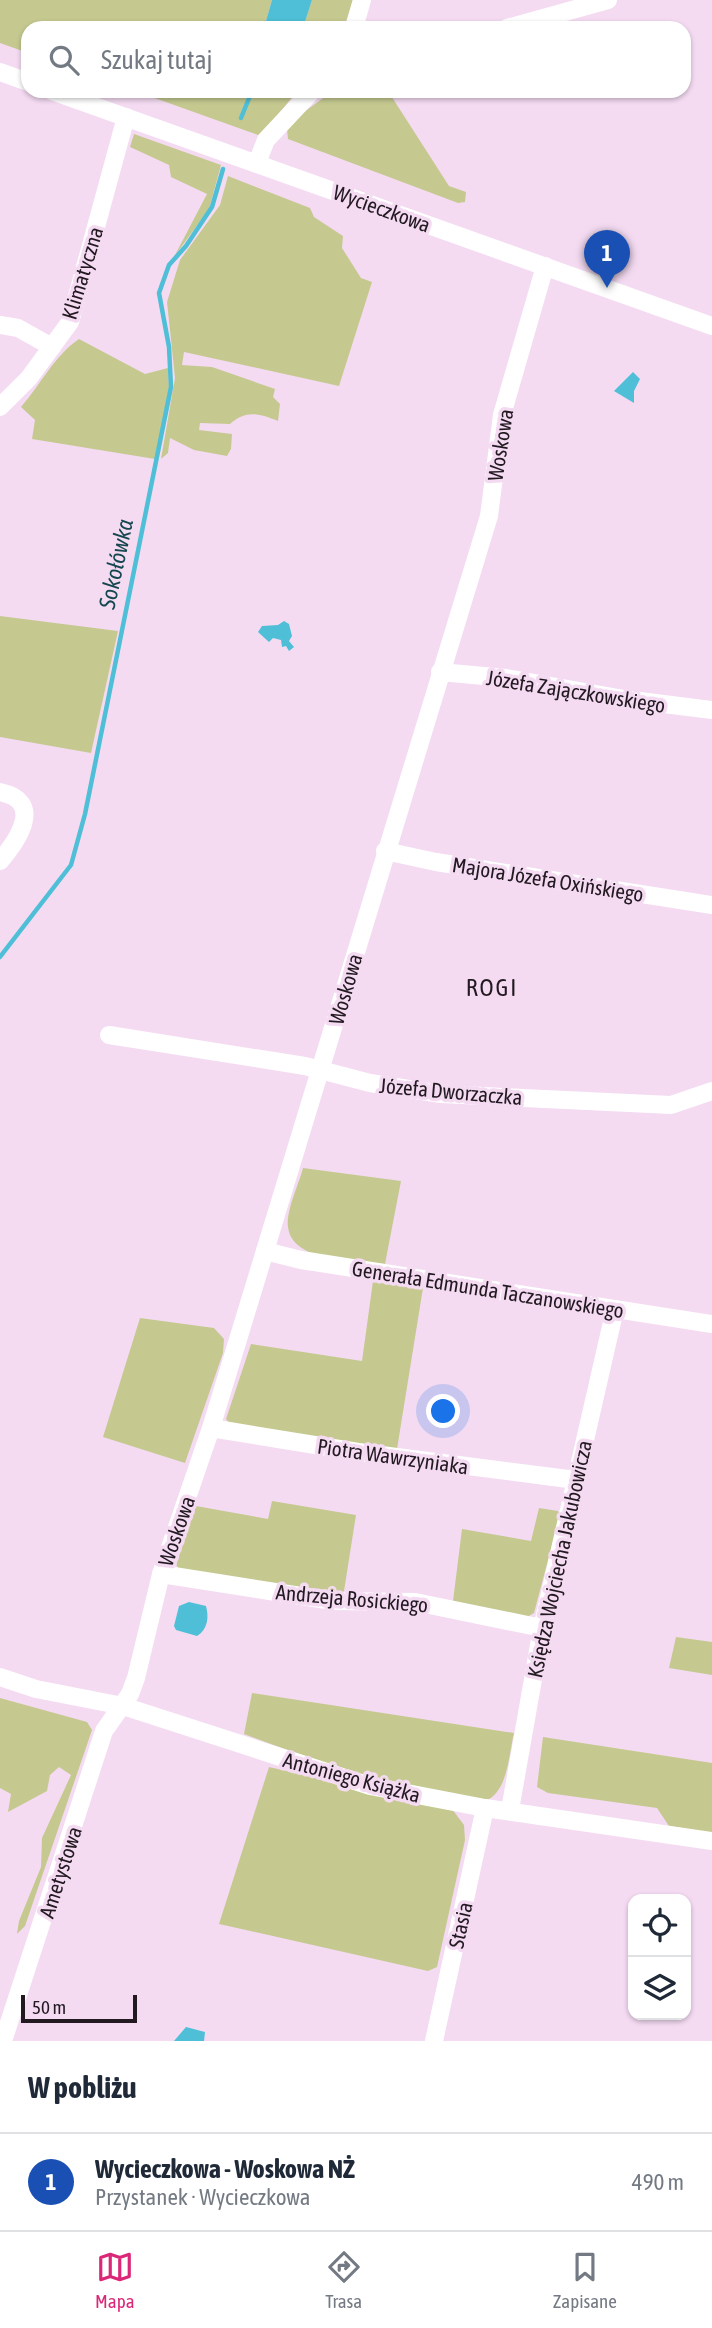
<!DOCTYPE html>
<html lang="pl">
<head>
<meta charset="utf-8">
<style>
	:root { --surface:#fff; --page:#f6f6f7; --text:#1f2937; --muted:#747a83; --line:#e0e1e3; --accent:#db2777 }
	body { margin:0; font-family:"Asap Condensed",sans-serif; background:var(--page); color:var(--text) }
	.controls { position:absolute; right:21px; bottom:21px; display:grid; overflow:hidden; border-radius:14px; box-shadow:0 2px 5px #0004 }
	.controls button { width:63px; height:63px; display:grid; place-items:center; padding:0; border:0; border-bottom:2px solid var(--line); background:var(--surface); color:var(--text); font:35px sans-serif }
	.scale { position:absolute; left:21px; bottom:18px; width:116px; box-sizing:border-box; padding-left:7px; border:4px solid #221921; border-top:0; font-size:19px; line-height:24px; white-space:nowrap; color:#221921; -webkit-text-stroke:5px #f4dbf2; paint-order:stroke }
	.you { position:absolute; left:444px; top:1412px; width:24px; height:24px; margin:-18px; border:5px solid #fff; border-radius:50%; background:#1a73e8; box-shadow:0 0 0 10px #1a73e833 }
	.badge { display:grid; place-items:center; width:46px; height:46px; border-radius:50%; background:var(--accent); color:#fff; font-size:23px; font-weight:700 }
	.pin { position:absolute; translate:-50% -58px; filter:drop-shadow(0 2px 4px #0008) }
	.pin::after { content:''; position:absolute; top:37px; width:24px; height:21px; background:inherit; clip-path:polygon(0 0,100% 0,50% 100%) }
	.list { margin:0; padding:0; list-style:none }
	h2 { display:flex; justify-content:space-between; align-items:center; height:91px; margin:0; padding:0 28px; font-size:30px }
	h2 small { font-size:23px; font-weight:400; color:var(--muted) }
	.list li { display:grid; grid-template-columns:46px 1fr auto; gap:21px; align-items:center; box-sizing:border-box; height:98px; padding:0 28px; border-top:2px solid var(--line) }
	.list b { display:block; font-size:26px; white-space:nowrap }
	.list p { margin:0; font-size:23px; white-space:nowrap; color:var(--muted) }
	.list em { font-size:23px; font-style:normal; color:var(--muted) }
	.icon { flex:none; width:38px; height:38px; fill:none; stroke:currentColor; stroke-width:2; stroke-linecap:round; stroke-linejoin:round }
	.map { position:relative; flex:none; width:712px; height:2041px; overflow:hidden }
	.search { position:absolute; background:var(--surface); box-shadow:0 2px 5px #0004; left:21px; right:21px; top:21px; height:77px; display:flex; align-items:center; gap:18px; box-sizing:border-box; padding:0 24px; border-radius:21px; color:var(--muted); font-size:26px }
	.sheet { height:189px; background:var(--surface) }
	nav { display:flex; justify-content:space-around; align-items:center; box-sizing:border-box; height:98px; border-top:2px solid var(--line); background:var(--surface); font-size:19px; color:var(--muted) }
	nav a { display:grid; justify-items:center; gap:4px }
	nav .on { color:var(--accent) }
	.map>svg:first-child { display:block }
</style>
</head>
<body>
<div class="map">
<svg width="712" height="2041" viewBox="0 0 712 2041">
	<rect width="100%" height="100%" fill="#f4dbf2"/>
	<g fill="#c5c990">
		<polygon points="0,0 272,0 264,28 28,28 28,53 0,43"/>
		<polygon points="312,0 353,0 344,28 303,28"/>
		<polygon points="135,91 297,91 261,136"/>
		<polygon points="333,91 388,91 449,186 466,192 465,202 458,203 288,139 287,129 297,117"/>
		<polygon points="134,134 221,165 209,209 174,257 207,194 171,177 169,165 130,147"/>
		<path d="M228,176L310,208L314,217L343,236L342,248L361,278L372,282L339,386L184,352L182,365L212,367L275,389L273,397L280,404L278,421C258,413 246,410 230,424L200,423L199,430L232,434L231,449L227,456L194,450L170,438L168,453L161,459L175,378L167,302L180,260L220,205Z"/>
		<path d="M79,339L145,374L168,368L169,388L155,459L32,439L35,420L21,407C41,384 55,355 79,339Z"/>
		<polygon points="0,616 118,631 91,753 0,737"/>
		<path d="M303,1168L401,1181L385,1264C358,1261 292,1263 288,1227C286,1210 299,1184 303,1168Z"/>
		<polygon points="373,1281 423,1288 397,1449 230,1424 226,1419 251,1344 362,1361"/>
		<polygon points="140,1318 214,1328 224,1339 223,1353 185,1463 103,1437"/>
		<polygon points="272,1501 356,1515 344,1591 339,1595 180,1570 176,1565 196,1506 268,1519"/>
		<polygon points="539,1508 558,1511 560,1515 534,1613 527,1617 453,1601 462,1529 531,1541"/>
		<polygon points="676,1637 712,1642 712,1675 669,1668"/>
		<path d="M252,1693L514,1733C509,1753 508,1793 485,1801L352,1774L244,1734Z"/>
		<polygon points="0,1698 87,1722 92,1730 25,1926 17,1934 19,1921 41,1867 42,1838 71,1775 59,1767 50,1775 47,1791 8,1812 11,1794 0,1788"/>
		<polygon points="543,1737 712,1763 712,1833 669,1826 657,1808 548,1793 537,1787"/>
		<polygon points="269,1767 452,1809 464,1825 465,1840 437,1967 428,1971 219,1924"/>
	</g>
	<g fill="#4ebfd6">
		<polygon points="272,0 312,0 303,28 264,28"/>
		<polygon points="633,372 640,379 634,391 634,403 614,391"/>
		<polygon points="284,621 289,624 292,636 289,641 294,647 289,651 286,646 282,647 281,640 273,638 269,642 258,632 262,626 278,625"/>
		<path d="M189,1602L206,1606C209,1617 208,1629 197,1636L176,1630L174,1626L179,1606Z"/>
		<polygon points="186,2027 205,2032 204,2041 174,2041"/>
	</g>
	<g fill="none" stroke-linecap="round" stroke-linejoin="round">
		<g stroke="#4ebfd6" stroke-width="4.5">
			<polyline points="241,118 252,91"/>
			<polyline points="0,957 71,865 85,814 171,387 169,347 159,293 169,265 186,246 212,207 223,169"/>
		</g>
		<g stroke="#fff" stroke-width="18">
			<polyline points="354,28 362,0"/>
			<polyline points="507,28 608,0"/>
			<polyline points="0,72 28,82"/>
			<polyline points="52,91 712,326"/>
			<polyline points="257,163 266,140 312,91"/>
			<polyline points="0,325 18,328 52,347"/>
			<polyline points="0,407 29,378 70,322 126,117"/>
			<polyline points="440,672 506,678 624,699 712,710"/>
			<path d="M0,792C44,801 19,839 0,861"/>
			<polyline points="385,851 436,862 712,905"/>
			<polyline points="109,1035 305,1066 370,1083 441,1094 671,1105 712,1091"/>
			<polyline points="265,1251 301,1260 712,1324"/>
			<polyline points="211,1428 358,1452 576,1480"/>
			<polyline points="161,1574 333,1601 415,1602 542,1628"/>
			<polyline points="0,1677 36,1689 123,1706 370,1786 485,1808 712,1841"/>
			<polyline points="510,1810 542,1628 615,1309"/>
			<polyline points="3,2041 104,1731 130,1694 136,1678 161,1574 211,1428 489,516 502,415 545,266"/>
			<polyline points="434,2041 485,1808"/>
		</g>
	</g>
	<g text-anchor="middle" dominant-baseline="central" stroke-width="7" stroke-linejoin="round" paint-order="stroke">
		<g font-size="21" fill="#221921" stroke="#f4dbf2">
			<text transform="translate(382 208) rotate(20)">Wycieczkowa</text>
			<text transform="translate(82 273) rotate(-73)">Klimatyczna</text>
			<text transform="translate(500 445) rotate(-81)">Woskowa</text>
			<text transform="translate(576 691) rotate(9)">Józefa Zajączkowskiego</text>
			<text transform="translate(548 879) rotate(9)">Majora Józefa Oxińskiego</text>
			<text transform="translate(345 989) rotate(-74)">Woskowa</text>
			<text transform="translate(451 1091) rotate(5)">Józefa Dworzaczka</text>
			<text transform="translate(488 1289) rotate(9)">Generała Edmunda Taczanowskiego</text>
			<text transform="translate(393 1456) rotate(8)">Piotra Wawrzyniaka</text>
			<text transform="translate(176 1531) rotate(-71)">Woskowa</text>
			<text transform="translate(559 1559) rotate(-78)">Księdza Wojciecha Jakubowicza</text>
			<text transform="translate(352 1598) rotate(5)">Andrzeja Rosickiego</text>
			<text transform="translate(352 1777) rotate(15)">Antoniego Książka</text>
			<text transform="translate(60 1872) rotate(-72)">Ametystowa</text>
			<text transform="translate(460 1925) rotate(-78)">Stasia</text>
		</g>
		<g font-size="23" font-style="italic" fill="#154750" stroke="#f4dbf2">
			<text transform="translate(116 564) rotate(-78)">Sokołówka</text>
		</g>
		<g font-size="24" letter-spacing="2" fill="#221921" stroke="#f4dbf2">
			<text x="492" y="987">ROGI</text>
		</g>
	</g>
</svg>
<div class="controls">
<button><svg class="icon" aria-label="locate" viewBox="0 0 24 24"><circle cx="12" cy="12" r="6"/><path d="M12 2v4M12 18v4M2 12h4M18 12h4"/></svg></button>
<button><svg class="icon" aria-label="layers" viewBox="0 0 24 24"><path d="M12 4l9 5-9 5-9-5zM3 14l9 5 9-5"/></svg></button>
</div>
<div class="scale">50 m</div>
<div class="you"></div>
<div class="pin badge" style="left:607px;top:288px;background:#1a4fb4">1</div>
<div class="search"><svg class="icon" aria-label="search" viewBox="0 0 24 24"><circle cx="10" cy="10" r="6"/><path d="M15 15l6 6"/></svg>Szukaj tutaj</div>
</div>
<section class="sheet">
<h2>W pobliżu<small></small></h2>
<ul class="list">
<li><span class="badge" style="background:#1a4fb4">1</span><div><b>Wycieczkowa - Woskowa NŻ</b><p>Przystanek · Wycieczkowa</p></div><em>490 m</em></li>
</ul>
</section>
<nav>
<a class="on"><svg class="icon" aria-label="map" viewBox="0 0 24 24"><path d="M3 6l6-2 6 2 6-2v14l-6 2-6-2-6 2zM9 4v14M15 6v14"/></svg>Mapa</a>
<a><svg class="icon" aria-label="directions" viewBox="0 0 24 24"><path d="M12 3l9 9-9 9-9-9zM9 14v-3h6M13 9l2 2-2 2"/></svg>Trasa</a>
<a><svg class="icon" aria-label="saved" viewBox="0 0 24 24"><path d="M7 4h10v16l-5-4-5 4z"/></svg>Zapisane</a>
</nav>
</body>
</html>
